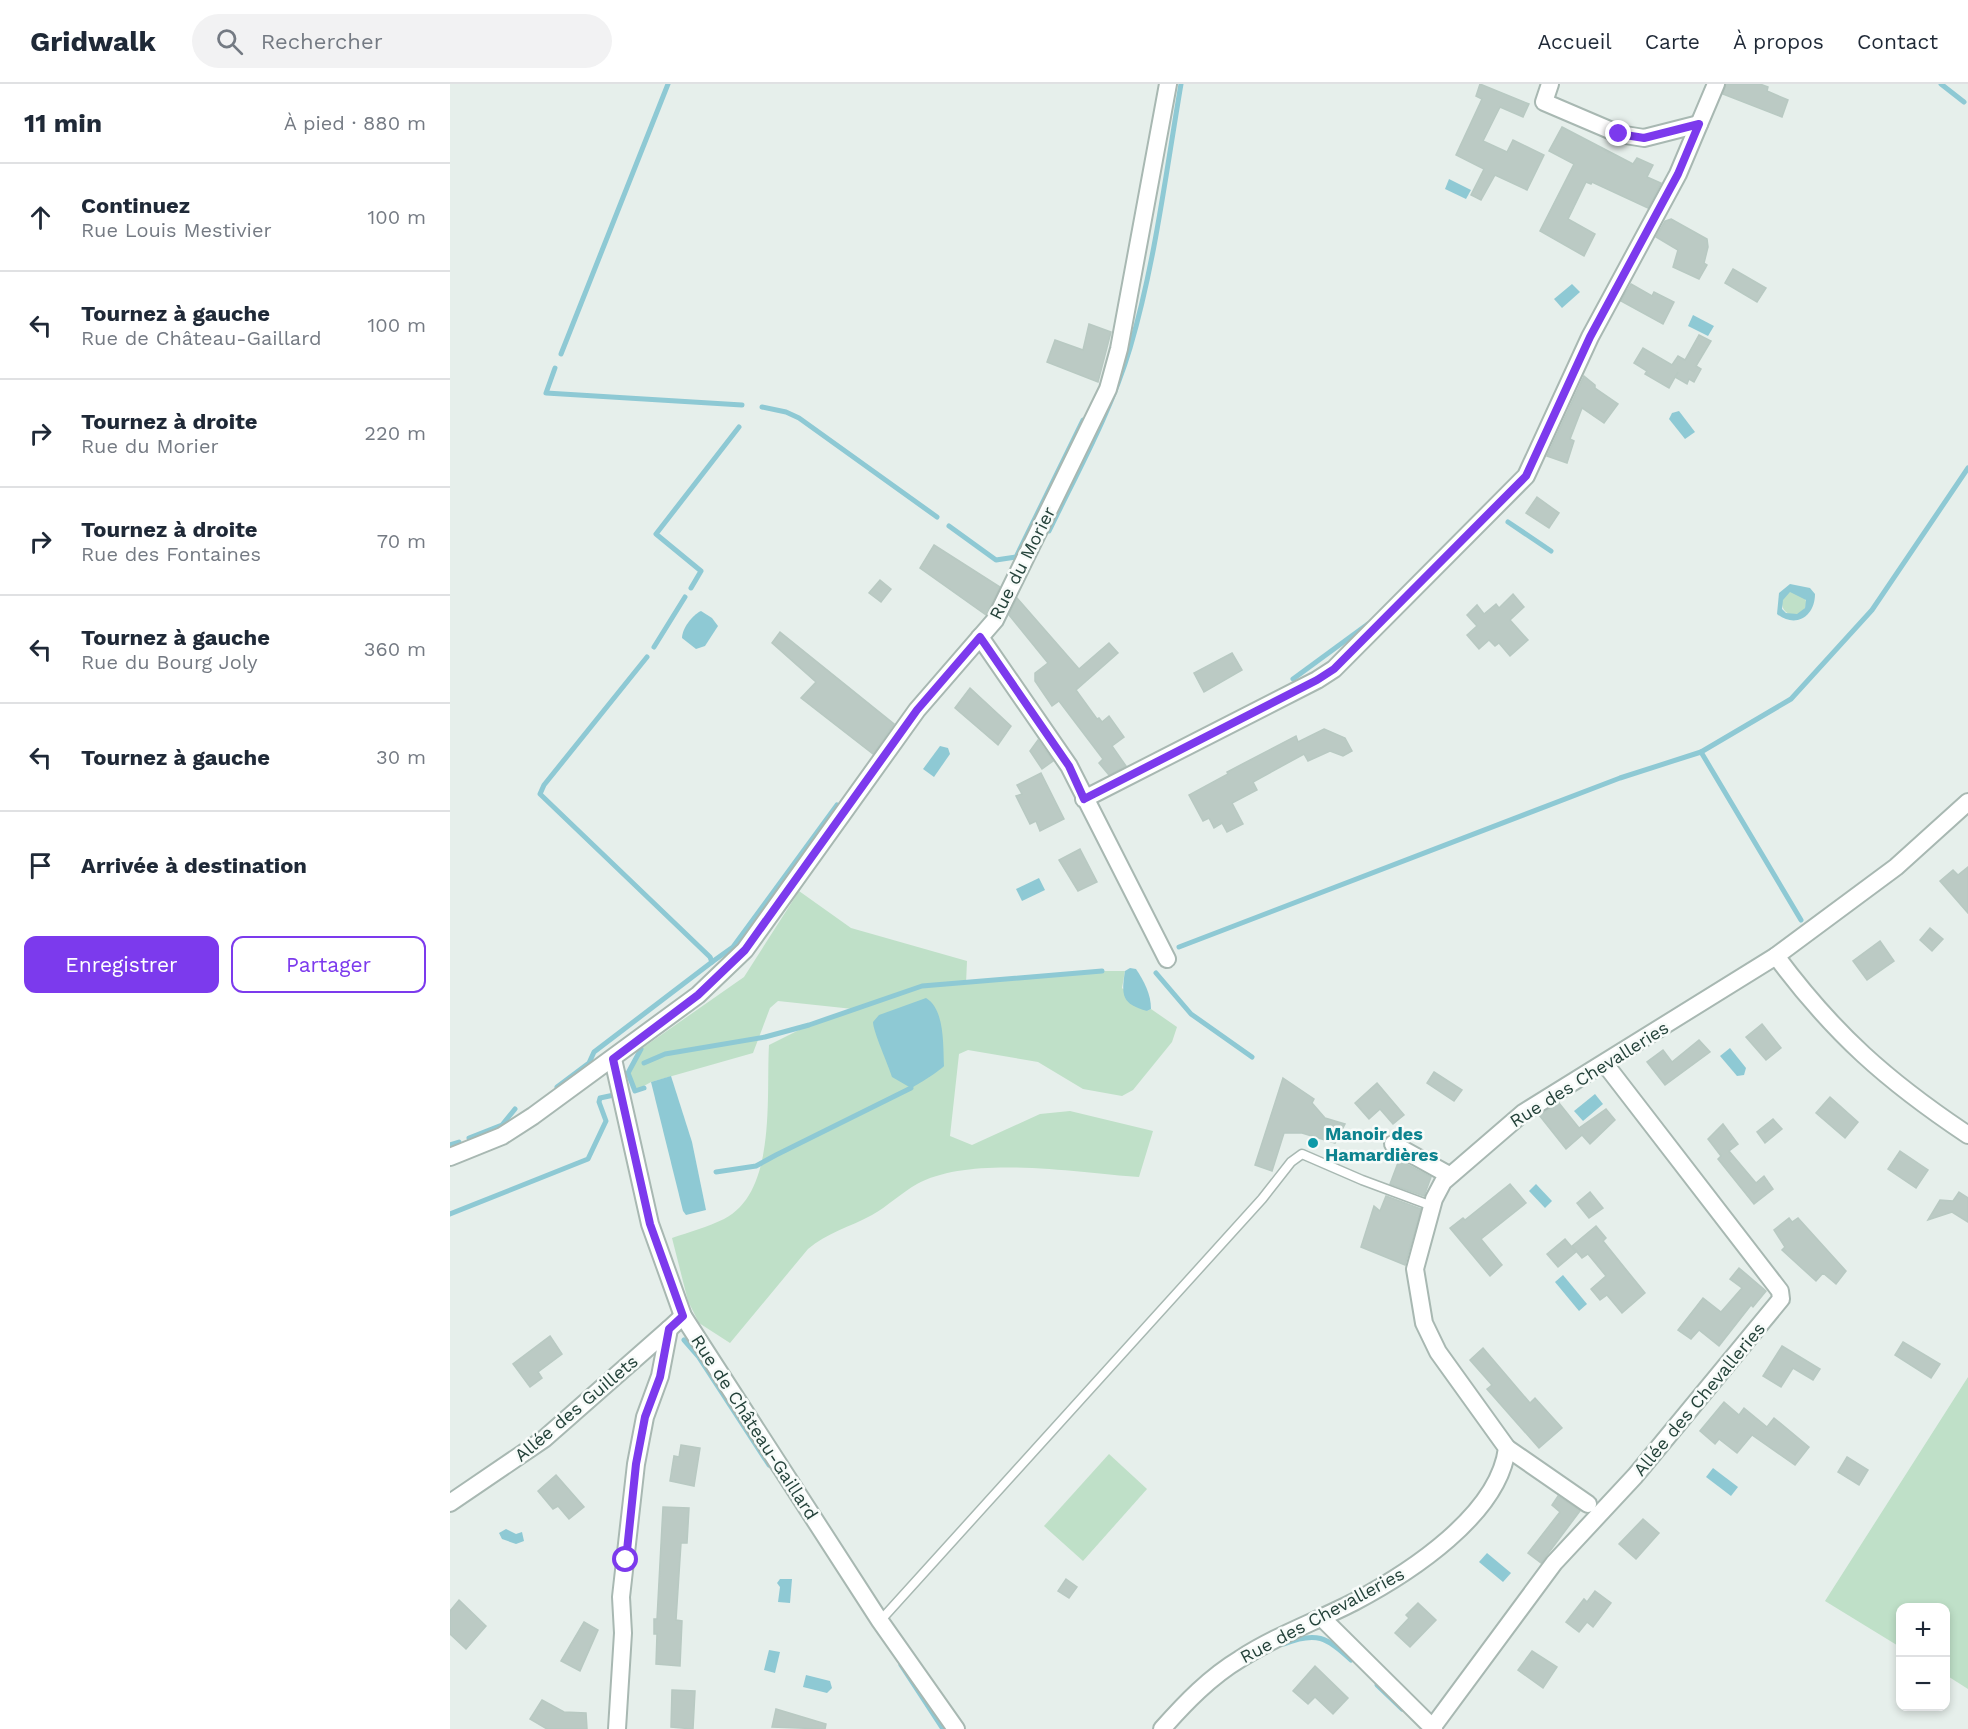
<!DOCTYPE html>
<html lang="fr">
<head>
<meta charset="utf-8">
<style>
	:root { --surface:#fff; --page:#f2f2f3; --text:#1f2937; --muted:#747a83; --line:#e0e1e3; --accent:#7c3aed }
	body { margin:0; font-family:"Work Sans",sans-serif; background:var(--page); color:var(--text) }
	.controls { position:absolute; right:18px; bottom:18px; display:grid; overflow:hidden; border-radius:12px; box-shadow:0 3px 9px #0003 }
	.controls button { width:54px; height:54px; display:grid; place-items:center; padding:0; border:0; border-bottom:2px solid var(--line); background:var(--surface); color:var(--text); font:30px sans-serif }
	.stop { position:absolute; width:18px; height:18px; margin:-14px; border:4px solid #7c3aed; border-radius:50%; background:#fff }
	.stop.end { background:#7c3aed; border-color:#fff; box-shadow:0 2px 6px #0008 }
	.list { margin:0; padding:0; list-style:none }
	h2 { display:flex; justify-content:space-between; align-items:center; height:78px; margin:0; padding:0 24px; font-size:26px }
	h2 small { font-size:20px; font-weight:400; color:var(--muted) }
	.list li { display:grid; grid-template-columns:39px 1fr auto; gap:18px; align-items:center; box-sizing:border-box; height:108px; padding:0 24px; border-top:2px solid var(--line) }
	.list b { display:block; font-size:22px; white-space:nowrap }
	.list p { margin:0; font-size:20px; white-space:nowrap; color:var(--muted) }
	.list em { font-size:20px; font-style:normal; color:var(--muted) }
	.actions { display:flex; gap:12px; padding:18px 24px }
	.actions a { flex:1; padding:14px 0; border:2px solid var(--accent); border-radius:12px; text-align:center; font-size:21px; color:var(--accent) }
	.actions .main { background:var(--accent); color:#fff }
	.icon { flex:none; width:33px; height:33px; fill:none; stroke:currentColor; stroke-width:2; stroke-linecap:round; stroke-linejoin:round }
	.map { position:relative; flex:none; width:1518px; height:1645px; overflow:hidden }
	header { display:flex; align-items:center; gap:36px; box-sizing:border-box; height:84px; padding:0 30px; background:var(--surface); border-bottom:2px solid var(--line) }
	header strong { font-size:28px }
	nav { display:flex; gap:33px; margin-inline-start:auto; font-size:21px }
	.search { width:420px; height:54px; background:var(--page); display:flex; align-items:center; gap:15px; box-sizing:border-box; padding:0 21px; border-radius:33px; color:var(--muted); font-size:22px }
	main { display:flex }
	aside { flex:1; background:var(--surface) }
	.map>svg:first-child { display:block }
</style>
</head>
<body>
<header>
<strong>Gridwalk</strong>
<div class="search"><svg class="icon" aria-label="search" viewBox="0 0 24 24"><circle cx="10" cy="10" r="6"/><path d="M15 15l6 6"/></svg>Rechercher</div>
<nav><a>Accueil</a><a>Carte</a><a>À propos</a><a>Contact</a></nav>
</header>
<main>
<aside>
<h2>11 min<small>À pied · 880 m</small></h2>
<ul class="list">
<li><svg class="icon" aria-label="ahead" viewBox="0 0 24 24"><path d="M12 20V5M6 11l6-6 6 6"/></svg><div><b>Continuez</b><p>Rue Louis Mestivier</p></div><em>100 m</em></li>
<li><svg class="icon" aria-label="left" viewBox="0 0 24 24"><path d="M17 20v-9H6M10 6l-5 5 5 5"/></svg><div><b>Tournez à gauche</b><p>Rue de Château-Gaillard</p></div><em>100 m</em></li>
<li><svg class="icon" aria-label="right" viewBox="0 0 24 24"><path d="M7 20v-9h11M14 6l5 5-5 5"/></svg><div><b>Tournez à droite</b><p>Rue du Morier</p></div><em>220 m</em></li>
<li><svg class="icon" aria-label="right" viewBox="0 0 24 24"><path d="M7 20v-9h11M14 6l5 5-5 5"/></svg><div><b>Tournez à droite</b><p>Rue des Fontaines</p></div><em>70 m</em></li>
<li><svg class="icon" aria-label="left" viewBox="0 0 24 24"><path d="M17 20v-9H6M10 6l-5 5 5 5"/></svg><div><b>Tournez à gauche</b><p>Rue du Bourg Joly</p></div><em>360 m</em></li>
<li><svg class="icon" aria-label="left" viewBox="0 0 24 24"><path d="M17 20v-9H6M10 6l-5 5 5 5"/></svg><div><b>Tournez à gauche</b></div><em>30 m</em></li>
<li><svg class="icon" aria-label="arrive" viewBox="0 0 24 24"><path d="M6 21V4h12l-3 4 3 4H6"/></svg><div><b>Arrivée à destination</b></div></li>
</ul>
<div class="actions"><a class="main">Enregistrer</a><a>Partager</a></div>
</aside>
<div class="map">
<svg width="1518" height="1645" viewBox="0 0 1518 1645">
	<rect width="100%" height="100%" fill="#e6efeb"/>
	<g fill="#bfe0c8">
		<circle cx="1344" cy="519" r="12"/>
		<path d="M349,807L401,844L517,877L516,900L652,887H675L672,904L697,927L701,925L727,943L722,958L683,1006L672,1012L633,1005L588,978L518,966L509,970L500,1052L522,1061L590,1030L620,1027L703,1047L689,1093C628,1089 521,1070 467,1100C451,1109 438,1122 422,1131C400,1143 376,1149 358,1165L280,1259L249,1239L238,1217L222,1154C239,1148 258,1143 274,1135C327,1108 316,1013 319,961L359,941L403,925L328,917L320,924L303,969L201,998L185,1007L178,989L191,965L294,893Z"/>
		<polygon points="1518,1293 1518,1605 1496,1591 1496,1524 1450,1524 1450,1563 1375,1517"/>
		<polygon points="659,1370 697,1405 633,1477 594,1442"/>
	</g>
	<g fill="#8ec9d4" fill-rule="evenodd">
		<polygon points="999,95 1021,106 1016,115 995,105"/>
		<polygon points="1122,200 1130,208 1112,224 1104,215"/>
		<polygon points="1243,231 1264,242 1258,252 1238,242"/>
		<polygon points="1229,327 1245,348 1235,355 1219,335 1222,329"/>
		<path d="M1340,500L1360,504L1365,510C1365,532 1346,545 1327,530L1329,509ZM1340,508L1356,516L1355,524L1347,530L1336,529L1332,525L1333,516Z"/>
		<path d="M251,527L262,534L268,542L255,562L246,565L232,554C232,545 242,531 251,527Z"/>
		<polygon points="490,662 498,664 500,670 484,693 473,685"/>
		<polygon points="589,794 595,806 572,817 566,805"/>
		<path d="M680,884L686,885C694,897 701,910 701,925L697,927C672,920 671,912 675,887Z"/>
		<path d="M476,914C495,925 493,962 494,982C491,986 466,1002 461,1004L442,993C438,980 423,947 423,938L429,931Z"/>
		<polygon points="1280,964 1296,984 1294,991 1287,992 1270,972"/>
		<polygon points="221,992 242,1058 256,1126 236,1131 233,1127 201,998"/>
		<polygon points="1145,1010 1153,1020 1133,1037 1124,1027"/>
		<polygon points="1086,1100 1102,1117 1095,1124 1079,1107"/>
		<polygon points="1113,1191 1137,1220 1129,1227 1105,1198"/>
		<polygon points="1263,1384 1288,1403 1281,1412 1256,1393"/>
		<polygon points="56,1445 66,1450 72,1448 74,1457 66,1460 52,1455 49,1449"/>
		<polygon points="1037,1469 1061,1489 1053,1498 1029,1478"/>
		<polygon points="330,1495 342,1495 340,1519 328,1518 330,1503 327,1499"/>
		<polygon points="319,1566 330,1568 325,1589 314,1586"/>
		<polygon points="356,1591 380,1597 382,1604 377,1609 353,1603"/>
	</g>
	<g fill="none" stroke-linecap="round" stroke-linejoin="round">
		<g stroke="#8ec9d4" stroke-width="5">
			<polyline points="1491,0 1514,18"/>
			<polyline points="111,270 218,0"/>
			<polyline points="105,284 96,309 292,321"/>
			<polyline points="312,323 336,328 349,334 487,433"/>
			<polyline points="1058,438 1101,467"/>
			<polyline points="499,442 546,476 566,473 633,336"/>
			<path d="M599,447C628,387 661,328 680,264C705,179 716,88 731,0"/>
			<polyline points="241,504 251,487 206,450 289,343"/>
			<polyline points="204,563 235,513"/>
			<polyline points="843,595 918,540"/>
			<polyline points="1251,668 1351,836"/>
			<polyline points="729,863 1170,694 1251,668 1341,615 1422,526 1518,384"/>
			<polyline points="262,878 283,863 387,721"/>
			<polyline points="706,889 741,930 802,973"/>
			<polyline points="191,965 178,989 185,1007 194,1004"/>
			<polyline points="194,979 215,970 315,953 359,941 472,902 652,887"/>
			<polyline points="107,1003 139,979 144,968 262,878 260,873 90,710 94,701 197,573"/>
			<polyline points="19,1054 52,1041 65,1025"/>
			<polyline points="0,1061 9,1058"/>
			<polyline points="266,1088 306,1082 326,1071 461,1004"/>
			<polyline points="0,1130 138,1075 156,1037 149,1018 150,1014 164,1011"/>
			<polyline points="234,1256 248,1272 319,1381"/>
			<path d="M834,1560C866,1547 877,1553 901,1576"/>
			<polyline points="451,1581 493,1645"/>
			<polyline points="927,1601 952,1625"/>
		</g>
	</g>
	<g fill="#bbcac4" stroke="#b8c9c2" stroke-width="1.5">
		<polygon points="1030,0 1079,20 1073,33 1050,23 1033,57 1057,68 1063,56 1094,71 1077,106 1045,91 1031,116 1021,111 1034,85 1006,71 1032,15 1026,12"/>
		<polygon points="1276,0 1310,0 1318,3 1317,7 1338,16 1332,33 1273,10"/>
		<polygon points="1112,43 1183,80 1187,74 1203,81 1197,93 1211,99 1198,124 1142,98 1141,100 1136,98 1118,135 1145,150 1134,172 1090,147 1124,80 1099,67"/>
		<polygon points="1221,135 1257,155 1258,163 1254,179 1257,181 1249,195 1223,183 1228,166 1206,153 1215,137"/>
		<polygon points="1283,185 1316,204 1307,218 1275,199"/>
		<polygon points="1181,200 1202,212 1204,208 1224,218 1213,240 1171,217"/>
		<polygon points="639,240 661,248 648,298 597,278 605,256 633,266"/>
		<polygon points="1249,251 1261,257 1246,282 1251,285 1244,298 1239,295 1237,300 1225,293 1228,288 1219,304 1195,290 1197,287 1184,279 1193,264 1222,281 1228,272 1235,276"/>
		<polygon points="1134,292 1145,301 1145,304 1168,320 1154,339 1132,324 1120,355 1124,357 1117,379 1097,372"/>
		<polygon points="1087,413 1109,429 1099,444 1076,429"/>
		<polygon points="484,461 550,503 536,531 470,484"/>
		<polygon points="430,496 441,505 431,518 419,509"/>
		<polygon points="1063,510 1074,523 1060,536 1078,556 1060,572 1049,559 1045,562 1039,556 1029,565 1017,551 1027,542 1017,531 1027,521 1034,530 1046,520 1049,524"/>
		<polygon points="567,514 629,585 659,559 668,569 626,606 647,635 649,634 652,638 659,632 674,653 662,662 676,682 659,691 649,679 653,675 609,617 602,622 585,597 585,589 598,579 559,531"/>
		<polygon points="330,548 444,640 423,670 351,614 366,598 322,559"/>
		<polygon points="782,569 792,586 754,608 744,589"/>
		<polygon points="520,604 561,642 548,661 505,624"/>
		<polygon points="874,645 895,654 902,667 893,672 880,667 858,677 854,670 803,698 807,706 782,719 793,740 777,748 772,739 764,744 759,734 753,737 739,711 778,690 777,688 846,652 848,658"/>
		<polygon points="588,656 603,677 592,685 580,667"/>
		<polygon points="591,689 614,735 590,747 586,737 580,740 566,712 572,710 567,701"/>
		<polygon points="630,765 647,798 628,807 609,776"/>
		<polygon points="1518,783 1518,829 1490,797 1503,786 1508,791"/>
		<polygon points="1480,844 1493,855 1482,867 1470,856"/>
		<polygon points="1430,857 1444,877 1417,896 1403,877"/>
		<polygon points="1312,940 1331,964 1316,976 1296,953"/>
		<polygon points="1249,956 1260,968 1215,1001 1197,978 1213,966 1222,978"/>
		<polygon points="984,988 1012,1006 1004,1017 977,999"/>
		<polygon points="833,994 864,1015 862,1019 875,1034 895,1040 885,1059 852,1049 834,1049 822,1087 805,1081"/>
		<polygon points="927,999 954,1031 943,1040 930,1025 919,1035 905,1019"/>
		<polygon points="1380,1013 1408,1038 1395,1054 1366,1029"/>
		<polygon points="1109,1019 1129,1044 1156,1025 1165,1036 1140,1060 1132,1051 1116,1065 1089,1031"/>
		<polygon points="1323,1035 1332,1045 1315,1059 1307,1048"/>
		<polygon points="1273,1040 1288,1060 1279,1067 1306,1099 1314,1092 1323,1105 1304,1120 1268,1075 1271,1072 1258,1055"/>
		<polygon points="1450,1067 1478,1086 1466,1104 1438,1085"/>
		<polygon points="949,1076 981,1093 974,1112 940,1100"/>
		<polygon points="1060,1100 1076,1119 1031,1155 1052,1181 1040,1192 1000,1144 1013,1134 1015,1136"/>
		<polygon points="1140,1108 1153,1124 1139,1134 1127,1119"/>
		<polygon points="1509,1108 1518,1114 1518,1138 1502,1128 1478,1136 1490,1116 1503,1117"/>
		<polygon points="936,1112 971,1125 955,1181 911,1163 924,1122 930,1127"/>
		<polygon points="1339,1134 1342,1138 1348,1134 1396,1187 1386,1200 1373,1189 1366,1197 1332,1166 1335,1163 1324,1146"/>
		<polygon points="1146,1142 1156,1154 1153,1157 1195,1209 1172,1229 1157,1211 1150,1216 1141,1205 1156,1192 1138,1170 1132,1174 1122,1162"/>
		<polygon points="1115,1155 1126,1168 1108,1183 1097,1170"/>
		<polygon points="1289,1184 1316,1207 1303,1223 1301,1221 1269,1262 1249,1246 1241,1255 1228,1246 1253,1214 1271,1228 1292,1204 1280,1195"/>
		<polygon points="100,1252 112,1270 88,1288 92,1294 80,1303 63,1280"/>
		<polygon points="1453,1258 1490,1280 1481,1294 1445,1271"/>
		<polygon points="1332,1262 1370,1285 1363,1296 1343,1284 1331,1303 1313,1292"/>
		<polygon points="1033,1264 1080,1319 1085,1314 1112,1344 1089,1364 1037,1305 1042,1301 1020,1276"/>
		<polygon points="1274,1318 1289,1331 1294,1324 1317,1343 1324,1334 1359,1363 1345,1381 1302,1351 1287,1369 1269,1355 1265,1360 1250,1347"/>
		<polygon points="231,1361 250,1364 244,1402 220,1397 224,1372 229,1373"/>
		<polygon points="1397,1373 1418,1386 1409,1401 1388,1388"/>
		<polygon points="106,1391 134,1423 119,1435 108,1422 103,1425 88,1407"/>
		<polygon points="1108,1412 1130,1427 1091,1479 1078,1469 1110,1428 1102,1421"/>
		<polygon points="213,1423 239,1424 237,1459 231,1459 226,1536 232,1537 230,1582 206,1580 207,1550 204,1550 204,1535 207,1535"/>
		<polygon points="1193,1435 1209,1449 1186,1475 1169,1460"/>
		<polygon points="616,1495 627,1503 619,1514 608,1507"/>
		<polygon points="1145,1507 1161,1519 1143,1543 1137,1538 1129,1548 1116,1538 1134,1515 1137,1518"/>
		<polygon points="9,1516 36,1542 16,1565 0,1550 0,1527"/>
		<polygon points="968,1519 986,1536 960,1563 945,1549 959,1534 956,1531"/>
		<polygon points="134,1538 148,1546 130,1587 111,1577"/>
		<polygon points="1082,1567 1107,1583 1093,1604 1068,1586"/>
		<polygon points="865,1582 898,1614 883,1630 865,1613 858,1620 843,1607"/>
		<polygon points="222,1606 245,1607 243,1645 221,1643"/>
		<polygon points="92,1616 114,1628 136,1629 137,1645 97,1645 80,1635"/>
		<polygon points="326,1625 376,1640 375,1645 322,1643"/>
	</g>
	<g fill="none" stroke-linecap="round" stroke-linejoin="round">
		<g stroke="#a8b8b2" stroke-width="11">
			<polyline id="lane" points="430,1537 812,1115 841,1078 852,1070 912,1096 982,1122"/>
		</g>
		<g stroke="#a8b8b2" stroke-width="20">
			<g id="street">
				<polyline points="1100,0 1094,18 1169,50 1194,54 1249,40"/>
				<polyline points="530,553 619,682 717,875"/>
				<polyline points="634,715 867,596 884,585 1076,392 1140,253 1228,90 1266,0"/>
				<path d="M1326,872C1384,950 1437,997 1518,1051"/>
				<polyline points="163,975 200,1140 233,1232 430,1537 506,1645"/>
				<polyline points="943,1060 999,1091"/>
				<polyline points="0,1073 52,1052 83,1032 248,911 295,866 467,626 545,536 658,305 669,265 718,0"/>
				<polyline points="1057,1364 1138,1420"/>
				<polyline points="0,1419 94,1355 219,1245"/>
				<polyline points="872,1534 984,1645"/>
				<polyline points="982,1644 1104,1479 1185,1392 1331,1215 1330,1207 1155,980"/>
				<polyline points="167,1645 173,1549 171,1513 186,1380 195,1333 210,1292 219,1245 233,1232"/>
				<path d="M712,1645C735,1619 760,1593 790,1575C825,1552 867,1537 904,1518C959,1489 1049,1431 1057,1364L988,1268L974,1239L965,1185L984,1115L993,1098L1073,1029L1326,872L1446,783L1518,718"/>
			</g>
		</g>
		<use href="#lane" stroke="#fff" stroke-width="8"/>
		<use href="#street" stroke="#fff" stroke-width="16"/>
	</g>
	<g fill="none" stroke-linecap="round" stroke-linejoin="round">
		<polyline stroke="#7c3aed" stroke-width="8" points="176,1476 186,1380 195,1333 210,1293 219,1245 233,1232 200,1140 163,975 248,911 295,866 467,626 530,553 619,682 634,715 867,596 884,585 1076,392 1140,253 1228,90 1249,40 1194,54 1169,50"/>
	</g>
	<circle fill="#0f9aa8" stroke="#f7fbf9" stroke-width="2" cx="863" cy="1059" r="6"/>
	<g text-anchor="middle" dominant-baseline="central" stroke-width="5" stroke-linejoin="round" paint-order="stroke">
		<g font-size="18" fill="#24423a" stroke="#f7fbf9">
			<text transform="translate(572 479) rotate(-63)">Rue du Morier</text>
			<text transform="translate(1139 990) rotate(-32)">Rue des Chevalleries</text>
			<text transform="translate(1249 1315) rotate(-50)">Allée des Chevalleries</text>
			<text transform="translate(126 1324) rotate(-40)">Allée des Guillets</text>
			<text transform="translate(305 1343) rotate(57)">Rue de Château-Gaillard</text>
			<text transform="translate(872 1531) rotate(-28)">Rue des Chevalleries</text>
		</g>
		<g font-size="18" font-weight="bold" fill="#0d838f" stroke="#f7fbf9" text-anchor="start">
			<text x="875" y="1049">Manoir des<tspan x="875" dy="21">Hamardières</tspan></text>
		</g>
	</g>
</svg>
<div class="controls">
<button>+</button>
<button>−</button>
</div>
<div class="stop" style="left:176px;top:1476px"></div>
<div class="stop end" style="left:1169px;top:50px"></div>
</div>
</main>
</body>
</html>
